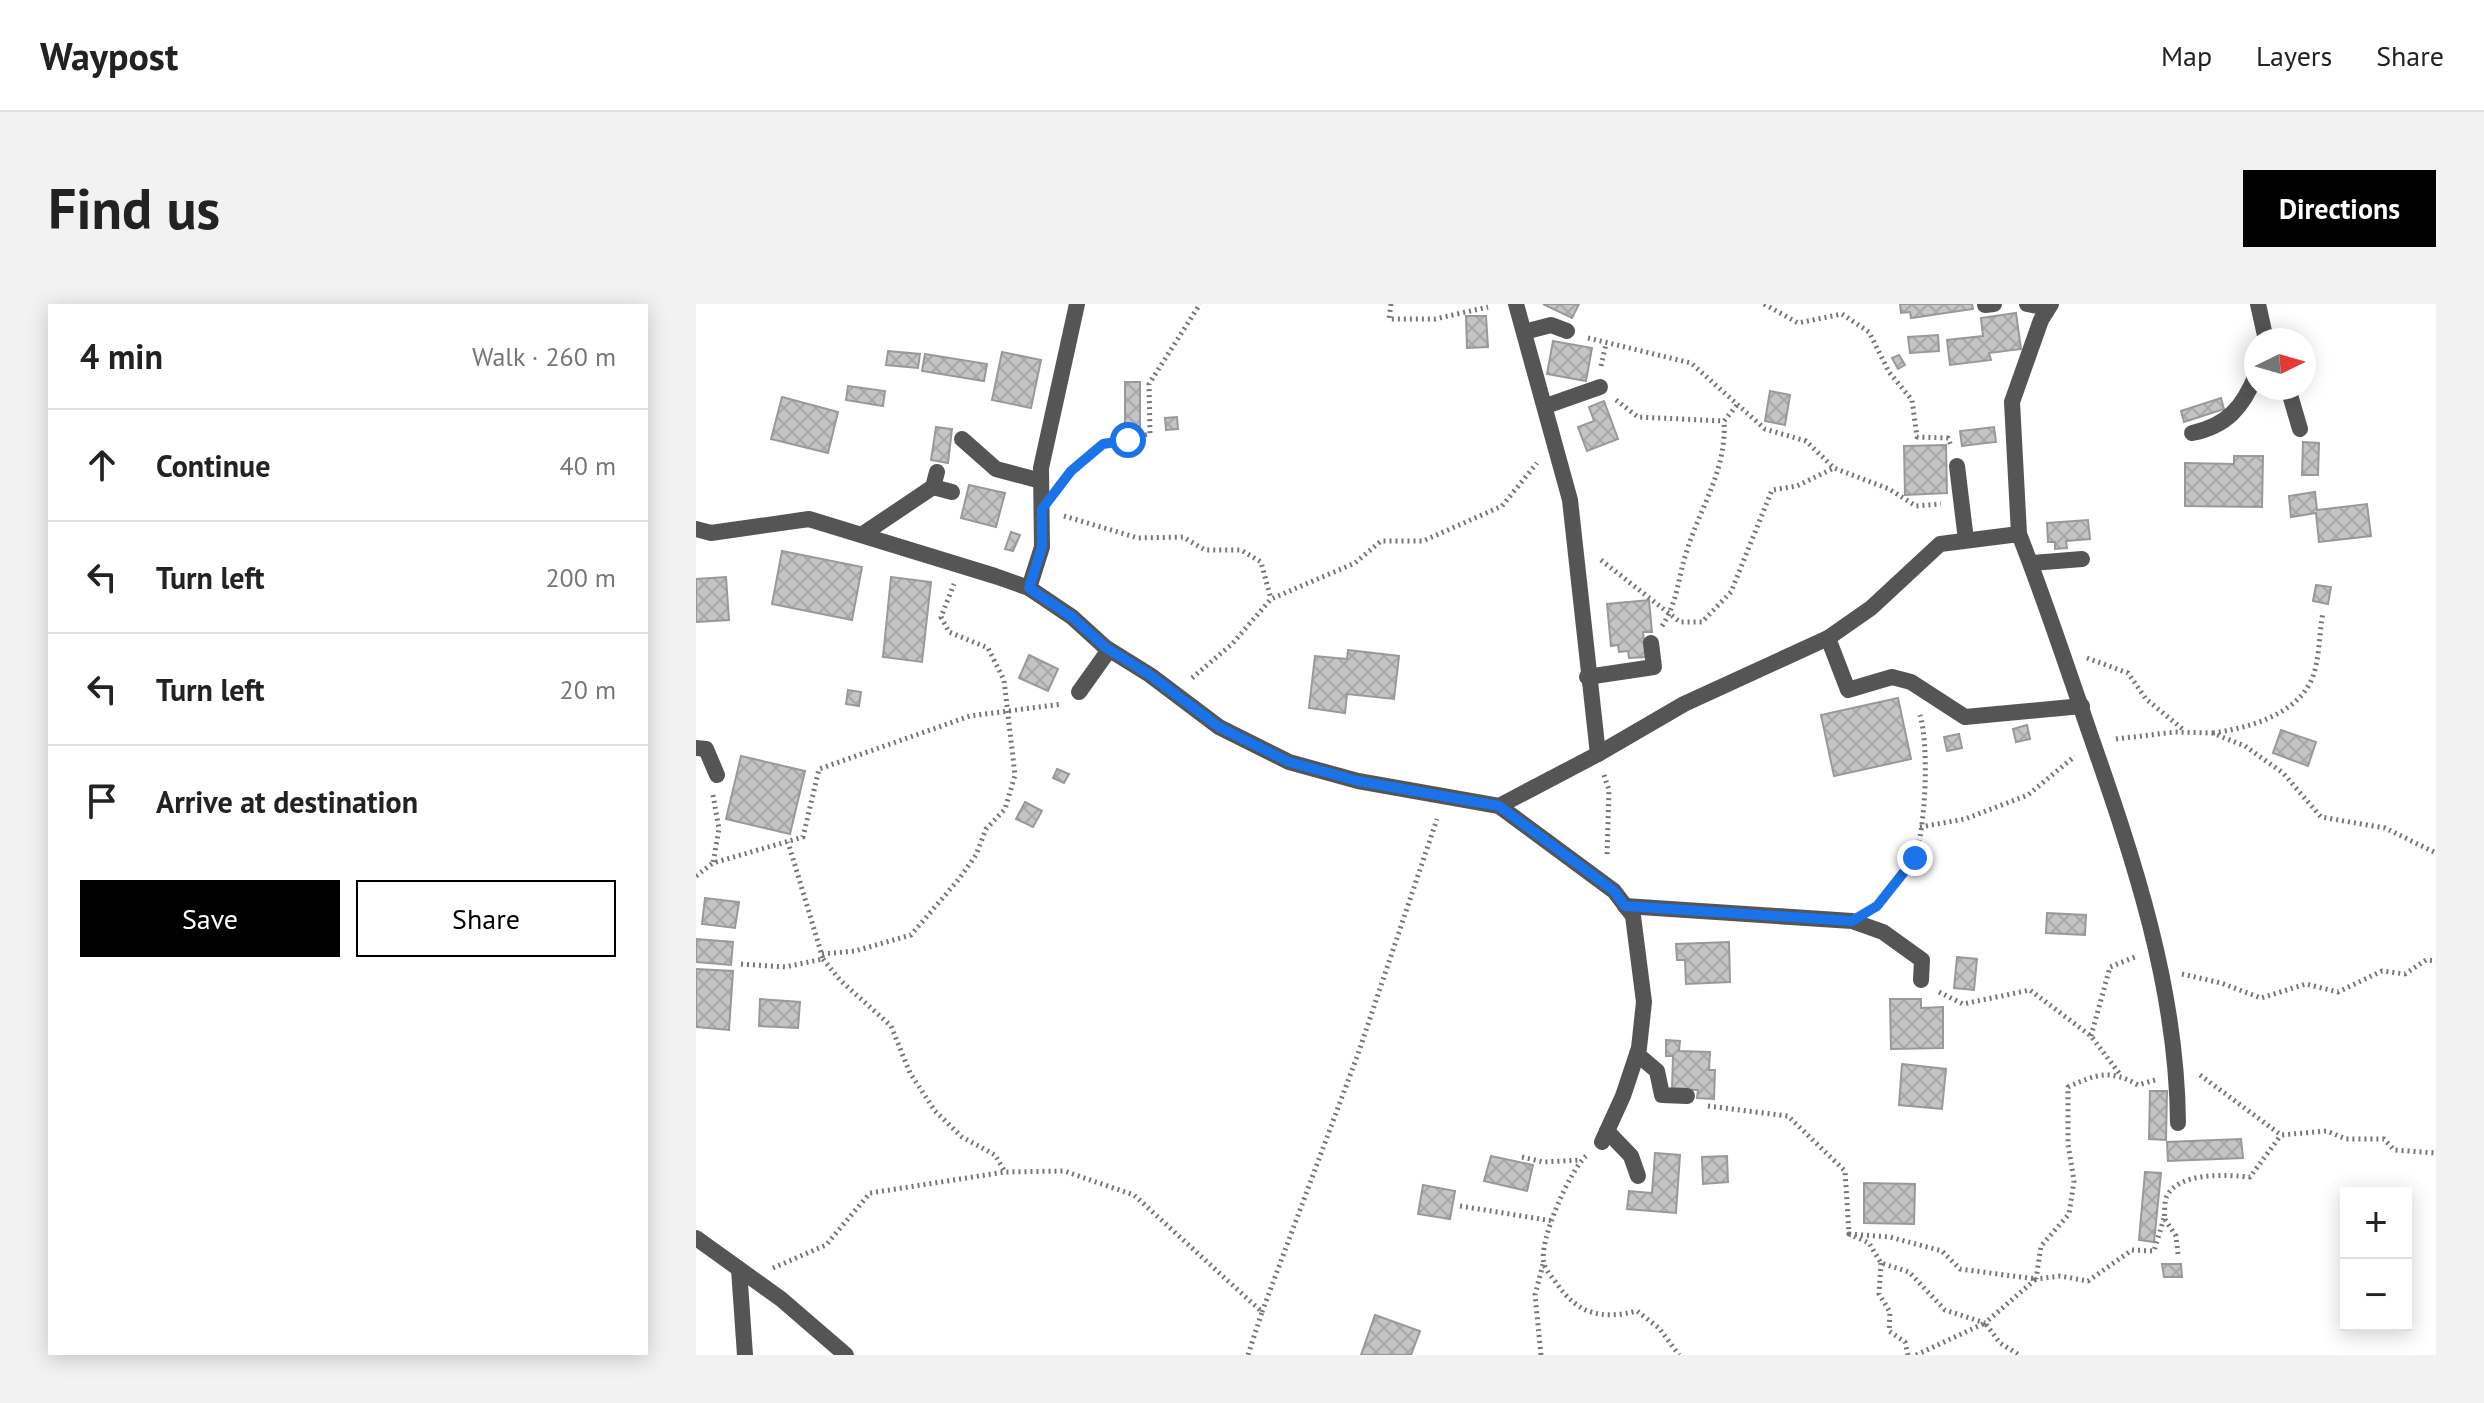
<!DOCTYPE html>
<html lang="en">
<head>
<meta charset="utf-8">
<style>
	:root { --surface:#fff; --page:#f2f2f2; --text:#222; --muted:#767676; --line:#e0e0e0; --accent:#000 }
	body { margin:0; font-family:"PT Sans",sans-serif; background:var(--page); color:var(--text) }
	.controls { position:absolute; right:24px; bottom:24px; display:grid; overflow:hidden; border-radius:0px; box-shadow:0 4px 20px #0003 }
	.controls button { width:72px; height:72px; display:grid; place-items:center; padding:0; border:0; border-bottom:2px solid var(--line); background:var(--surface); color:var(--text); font:40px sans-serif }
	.compass { position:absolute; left:1548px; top:24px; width:72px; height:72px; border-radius:50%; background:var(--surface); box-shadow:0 4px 20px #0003; rotate:85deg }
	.stop { position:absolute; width:24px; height:24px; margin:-18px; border:6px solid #1a73e8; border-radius:50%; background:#fff }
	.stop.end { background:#1a73e8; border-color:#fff; box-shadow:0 2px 8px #0008 }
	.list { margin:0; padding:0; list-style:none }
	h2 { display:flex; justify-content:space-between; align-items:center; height:104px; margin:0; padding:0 32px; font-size:34px }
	h2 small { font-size:26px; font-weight:400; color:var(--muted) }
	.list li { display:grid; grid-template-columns:52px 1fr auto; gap:24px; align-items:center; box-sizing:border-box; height:112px; padding:0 32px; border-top:2px solid var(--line) }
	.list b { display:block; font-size:30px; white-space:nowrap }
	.list em { font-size:26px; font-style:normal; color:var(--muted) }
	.actions { display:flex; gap:16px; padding:24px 32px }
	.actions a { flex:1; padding:18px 0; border:2px solid var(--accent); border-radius:0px; text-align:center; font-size:28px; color:var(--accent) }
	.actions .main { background:var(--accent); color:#fff }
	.icon { flex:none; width:44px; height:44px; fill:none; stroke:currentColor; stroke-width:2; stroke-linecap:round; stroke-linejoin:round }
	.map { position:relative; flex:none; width:1740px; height:1051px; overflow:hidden; border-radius:0px }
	header { display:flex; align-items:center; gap:48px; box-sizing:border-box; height:112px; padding:0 40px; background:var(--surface); border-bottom:2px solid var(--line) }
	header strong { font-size:38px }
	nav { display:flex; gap:44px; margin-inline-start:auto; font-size:28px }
	.intro { display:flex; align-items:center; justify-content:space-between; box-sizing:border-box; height:192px; padding:0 48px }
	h1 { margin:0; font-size:56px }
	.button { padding:20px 36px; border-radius:0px; background:var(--accent); color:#fff; font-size:28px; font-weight:700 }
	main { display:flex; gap:48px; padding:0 48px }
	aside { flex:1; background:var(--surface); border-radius:0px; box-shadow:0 4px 20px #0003 }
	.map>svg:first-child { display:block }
</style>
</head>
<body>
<header>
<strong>Waypost</strong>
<nav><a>Map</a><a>Layers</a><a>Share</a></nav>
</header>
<div class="intro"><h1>Find us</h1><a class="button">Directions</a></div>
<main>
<aside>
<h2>4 min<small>Walk · 260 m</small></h2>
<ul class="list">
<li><svg class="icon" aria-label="ahead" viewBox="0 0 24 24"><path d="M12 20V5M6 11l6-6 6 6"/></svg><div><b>Continue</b></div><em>40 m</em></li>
<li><svg class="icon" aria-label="left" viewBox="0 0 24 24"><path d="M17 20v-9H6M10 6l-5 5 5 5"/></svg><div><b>Turn left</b></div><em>200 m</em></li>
<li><svg class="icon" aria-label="left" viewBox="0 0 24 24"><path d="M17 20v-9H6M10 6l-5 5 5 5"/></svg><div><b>Turn left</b></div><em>20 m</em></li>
<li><svg class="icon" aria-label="arrive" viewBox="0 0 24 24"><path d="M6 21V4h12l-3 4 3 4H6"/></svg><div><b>Arrive at destination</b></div></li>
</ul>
<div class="actions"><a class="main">Save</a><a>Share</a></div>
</aside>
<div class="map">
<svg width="1740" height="1051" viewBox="0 0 1740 1051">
	<defs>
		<pattern id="building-cross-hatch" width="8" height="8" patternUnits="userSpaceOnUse" patternTransform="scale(2)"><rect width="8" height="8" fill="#c4c4c4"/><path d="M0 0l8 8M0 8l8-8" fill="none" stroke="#a7a7a7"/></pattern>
	</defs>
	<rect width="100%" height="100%" fill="#fff"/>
	<g fill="url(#building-cross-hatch)" stroke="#999" stroke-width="2">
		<polygon points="847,0 883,0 876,14"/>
		<polygon points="1204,0 1276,0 1277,5 1215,14 1214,8 1205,9"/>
		<polygon points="1320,9 1325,45 1293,49 1295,56 1254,61 1251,36 1287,32 1285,14"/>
		<polygon points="770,12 790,12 792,43 771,44"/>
		<polygon points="1242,31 1243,47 1214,49 1212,33"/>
		<polygon points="857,37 896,44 890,77 851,70"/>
		<polygon points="192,47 224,50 222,64 190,61"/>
		<polygon points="306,48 345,56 335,104 296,96"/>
		<polygon points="229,50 291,60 288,77 226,67"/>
		<polygon points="1203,51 1209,61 1202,65 1196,54"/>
		<rect x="429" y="78" width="15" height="49"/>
		<polygon points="152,82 189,87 187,102 150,96"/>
		<polygon points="1074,87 1094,91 1089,121 1069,117"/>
		<polygon points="86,93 142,108 132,149 75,135"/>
		<polygon points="1525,94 1528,105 1488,118 1485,107"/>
		<polygon points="908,97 922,135 891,147 882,123 898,117 893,103"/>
		<polygon points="481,113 482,125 470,126 469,114"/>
		<polygon points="240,123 256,125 252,159 235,156"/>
		<polygon points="1298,123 1300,138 1266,142 1264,127"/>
		<polygon points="1607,138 1623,139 1622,171 1606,171"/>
		<polygon points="1250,141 1251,189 1209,191 1208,142"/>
		<polygon points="1538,152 1567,152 1566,203 1489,202 1489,159 1538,160"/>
		<polygon points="273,181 309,189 300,223 265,214"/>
		<polygon points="1619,188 1621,206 1671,200 1675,232 1623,238 1620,209 1595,213 1593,192"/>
		<polygon points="1392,216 1394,235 1370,237 1371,244 1359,245 1359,238 1352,238 1351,219"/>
		<polygon points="315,228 324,231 317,247 309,245"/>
		<polygon points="86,247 166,263 156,316 76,300"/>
		<polygon points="30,273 33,316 0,318 0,275"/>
		<polygon points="195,273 235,278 226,358 187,353"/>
		<polygon points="1620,281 1635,283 1632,300 1617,297"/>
		<polygon points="953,296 956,328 947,328 950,353 933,354 932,347 923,348 922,341 915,342 911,300"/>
		<polygon points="652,346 703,352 698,395 651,390 649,409 613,404 619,352 651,355"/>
		<polygon points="333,351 362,365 352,387 323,374"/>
		<polygon points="152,386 165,388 163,402 150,400"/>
		<polygon points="1202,394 1215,455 1138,472 1125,411"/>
		<polygon points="1331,421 1334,435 1320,438 1317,425"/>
		<polygon points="1585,426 1620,438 1612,462 1577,449"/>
		<polygon points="1263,430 1266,444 1251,447 1248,433"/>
		<polygon points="45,452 109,467 94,530 30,515"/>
		<polygon points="361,465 373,470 368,479 357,474"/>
		<polygon points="329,498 346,507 337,523 320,515"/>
		<polygon points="9,594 43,598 39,624 6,620"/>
		<polygon points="1351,609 1390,611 1389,631 1350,629"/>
		<polygon points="0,635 37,638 35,661 0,658"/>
		<polygon points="1033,638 1034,678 990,680 989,656 981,656 980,640"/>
		<polygon points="1261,653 1281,655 1278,686 1258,684"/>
		<polygon points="0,665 37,667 33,726 0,723"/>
		<polygon points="64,695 104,698 102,724 63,722"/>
		<polygon points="1194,695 1225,695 1225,704 1247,703 1247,744 1195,745"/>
		<polygon points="970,736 984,737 983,747 1014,748 1013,766 1019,766 1018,795 1001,794 1002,786 976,785 977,752 970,752"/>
		<polygon points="1206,760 1250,765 1246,805 1203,801"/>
		<polygon points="1454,787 1471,787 1470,836 1453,835"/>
		<polygon points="1545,835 1547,854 1472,857 1471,838"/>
		<polygon points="959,849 984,851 980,909 931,905 933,887 956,889"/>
		<polygon points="795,852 837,861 831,887 788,877"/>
		<polygon points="1031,852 1032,878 1007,880 1006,853"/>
		<polygon points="1449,868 1465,869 1458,938 1443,936"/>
		<polygon points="1168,879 1219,880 1218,920 1168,919"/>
		<polygon points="727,881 759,887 754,915 722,910"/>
		<polygon points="1466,960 1485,960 1486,973 1468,973"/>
		<polygon points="679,1011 724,1027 715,1051 665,1051"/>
	</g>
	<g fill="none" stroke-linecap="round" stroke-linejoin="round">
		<g stroke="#777" stroke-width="5" stroke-dasharray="2 4" stroke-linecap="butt">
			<polyline points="695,0 693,15 739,15 792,3"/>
			<polyline points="1068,0 1102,19 1146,10 1173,28 1193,68 1216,96 1221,133 1252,134 1255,142"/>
			<polyline points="892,34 995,59 1069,125 1110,137 1138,164 1193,185 1220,202 1245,200"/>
			<polyline points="905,62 910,40"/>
			<polyline points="920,96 942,113 1028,117"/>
			<polyline points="368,176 407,140 454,130 453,80 504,0"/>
			<polyline points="368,212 442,234 487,233 509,246 545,246 565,258 575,295"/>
			<polyline points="905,256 984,318 1006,318 1035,288 1076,186 1101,182 1138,164"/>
			<path d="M966,322C982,298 982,273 991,246C1005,202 1031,165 1028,117L1041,101"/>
			<polyline points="1391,354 1432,369 1450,395 1489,427"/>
			<polyline points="496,374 536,340 575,295 659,259 685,237 727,237 806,202 841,159"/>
			<path d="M1517,429C1551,424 1598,412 1615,377C1624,358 1623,328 1627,308"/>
			<polyline points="1420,435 1479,428 1516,429 1549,442 1587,469 1625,513 1689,524 1740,549"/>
			<polyline points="908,471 913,486 911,552"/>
			<polyline points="17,491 23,525 17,559 107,533 123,465 274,412 366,400"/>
			<polyline points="1224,523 1269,515 1332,491 1379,452"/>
			<polyline points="0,572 17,559"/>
			<path d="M1181,602C1193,588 1213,570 1219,553C1230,522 1233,441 1224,411"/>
			<polyline points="126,650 159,647 215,631 263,575 280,551 290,525 309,505 319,471 308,376 292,344 253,328 245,313 258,280"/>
			<polyline points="127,655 144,676 195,722 214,769 239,807 266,833 299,851 309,868"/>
			<polyline points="45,660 89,663 127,655 92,538"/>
			<polyline points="1486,670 1525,679 1565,694 1610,680 1642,688 1686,667 1709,670 1730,656 1740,657"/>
			<polyline points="1243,688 1267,700 1334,686 1395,732 1423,769"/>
			<polyline points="1395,732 1414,663 1439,653"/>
			<polyline points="1504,771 1585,831 1631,827 1650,835 1688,835 1698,846 1740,849"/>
			<path d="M1459,776L1442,781C1414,765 1401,770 1372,783V840L1378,877L1373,910L1345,942L1340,975L1364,972L1392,977L1436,946L1458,947L1468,914"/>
			<polyline points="1012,802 1092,812 1149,867 1153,930"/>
			<path d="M890,852C874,866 842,938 848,959C849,966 857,974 861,980C882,1010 905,1016 941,1007L963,1024L983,1051"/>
			<polyline points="826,853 847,858 885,856"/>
			<polyline points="764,902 857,917"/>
			<polygon points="1153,930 1194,933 1246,947 1264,965 1340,975 1289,1019 1249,1006 1213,968 1185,959 1173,939"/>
			<path d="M1482,950L1480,932L1468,914C1469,908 1468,900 1470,894C1481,867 1531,871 1554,873L1585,831"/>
			<polyline points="1185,959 1183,990 1194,1008 1193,1027 1209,1038 1212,1051"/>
			<polyline points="77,964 130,941 174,889 309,868 368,867 438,891 566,1008 552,1051"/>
			<polyline points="566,1008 662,750 741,515"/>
			<polyline points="845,1051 839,991 847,960"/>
			<polyline points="1220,1051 1289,1019 1304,1039 1323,1051"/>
		</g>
		<g stroke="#555" stroke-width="16">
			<polyline points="820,0 874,196 902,450"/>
			<polyline points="1331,0 1352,4"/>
			<polyline points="1562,0 1570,36"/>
			<polyline points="1289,1 1298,0"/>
			<polyline points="828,28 855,21 871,27"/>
			<polyline points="1592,84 1604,125"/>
			<polyline points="850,102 904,83"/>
			<path d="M1496,129C1531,122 1547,103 1560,71"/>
			<polyline points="266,135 300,165 345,177"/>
			<polyline points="1261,162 1270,236"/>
			<polyline points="237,183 256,188"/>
			<path d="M0,225L15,229L113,215L299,272L333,284L376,313L409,343L454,371L523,423L593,458L662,477L803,502L902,450L988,400L1132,334L1175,304L1244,240L1323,230C1349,296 1371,363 1394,430C1438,556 1481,684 1482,819"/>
			<polyline points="167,230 237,183 241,168"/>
			<polyline points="1323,230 1316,98 1345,16 1355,0"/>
			<polyline points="1335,259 1386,255"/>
			<polyline points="333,284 346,243 345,164 381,0"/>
			<polyline points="1132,334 1152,386 1196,373 1215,378 1269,413 1386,402"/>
			<polyline points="891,373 958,363 955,339"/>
			<polyline points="383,388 413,346"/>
			<polyline points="0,444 10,445 21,471"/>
			<polyline points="803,502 918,587 937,612 948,698 943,744 927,792 906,838"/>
			<polyline points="929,602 1156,617 1187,628 1226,656 1225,676"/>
			<polyline points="941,750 961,767 966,791 991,792"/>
			<polyline points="911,827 935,852 942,872"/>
			<polyline points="0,934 85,995 150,1051"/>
			<polyline points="43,965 49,1051"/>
		</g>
	</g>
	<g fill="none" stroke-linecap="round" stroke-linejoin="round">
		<polyline stroke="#1a73e8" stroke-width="10" points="432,136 407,140 375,167 346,205 346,243 333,284 376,313 409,343 454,371 523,423 593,458 662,477 803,502 918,587 929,602 1156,617 1181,602 1219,554"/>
	</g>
</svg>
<div class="controls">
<button>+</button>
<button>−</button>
</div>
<svg class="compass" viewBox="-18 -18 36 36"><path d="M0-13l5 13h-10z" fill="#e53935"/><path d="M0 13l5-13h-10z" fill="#767676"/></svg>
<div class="stop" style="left:432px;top:136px"></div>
<div class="stop end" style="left:1219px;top:554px"></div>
</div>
</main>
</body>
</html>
